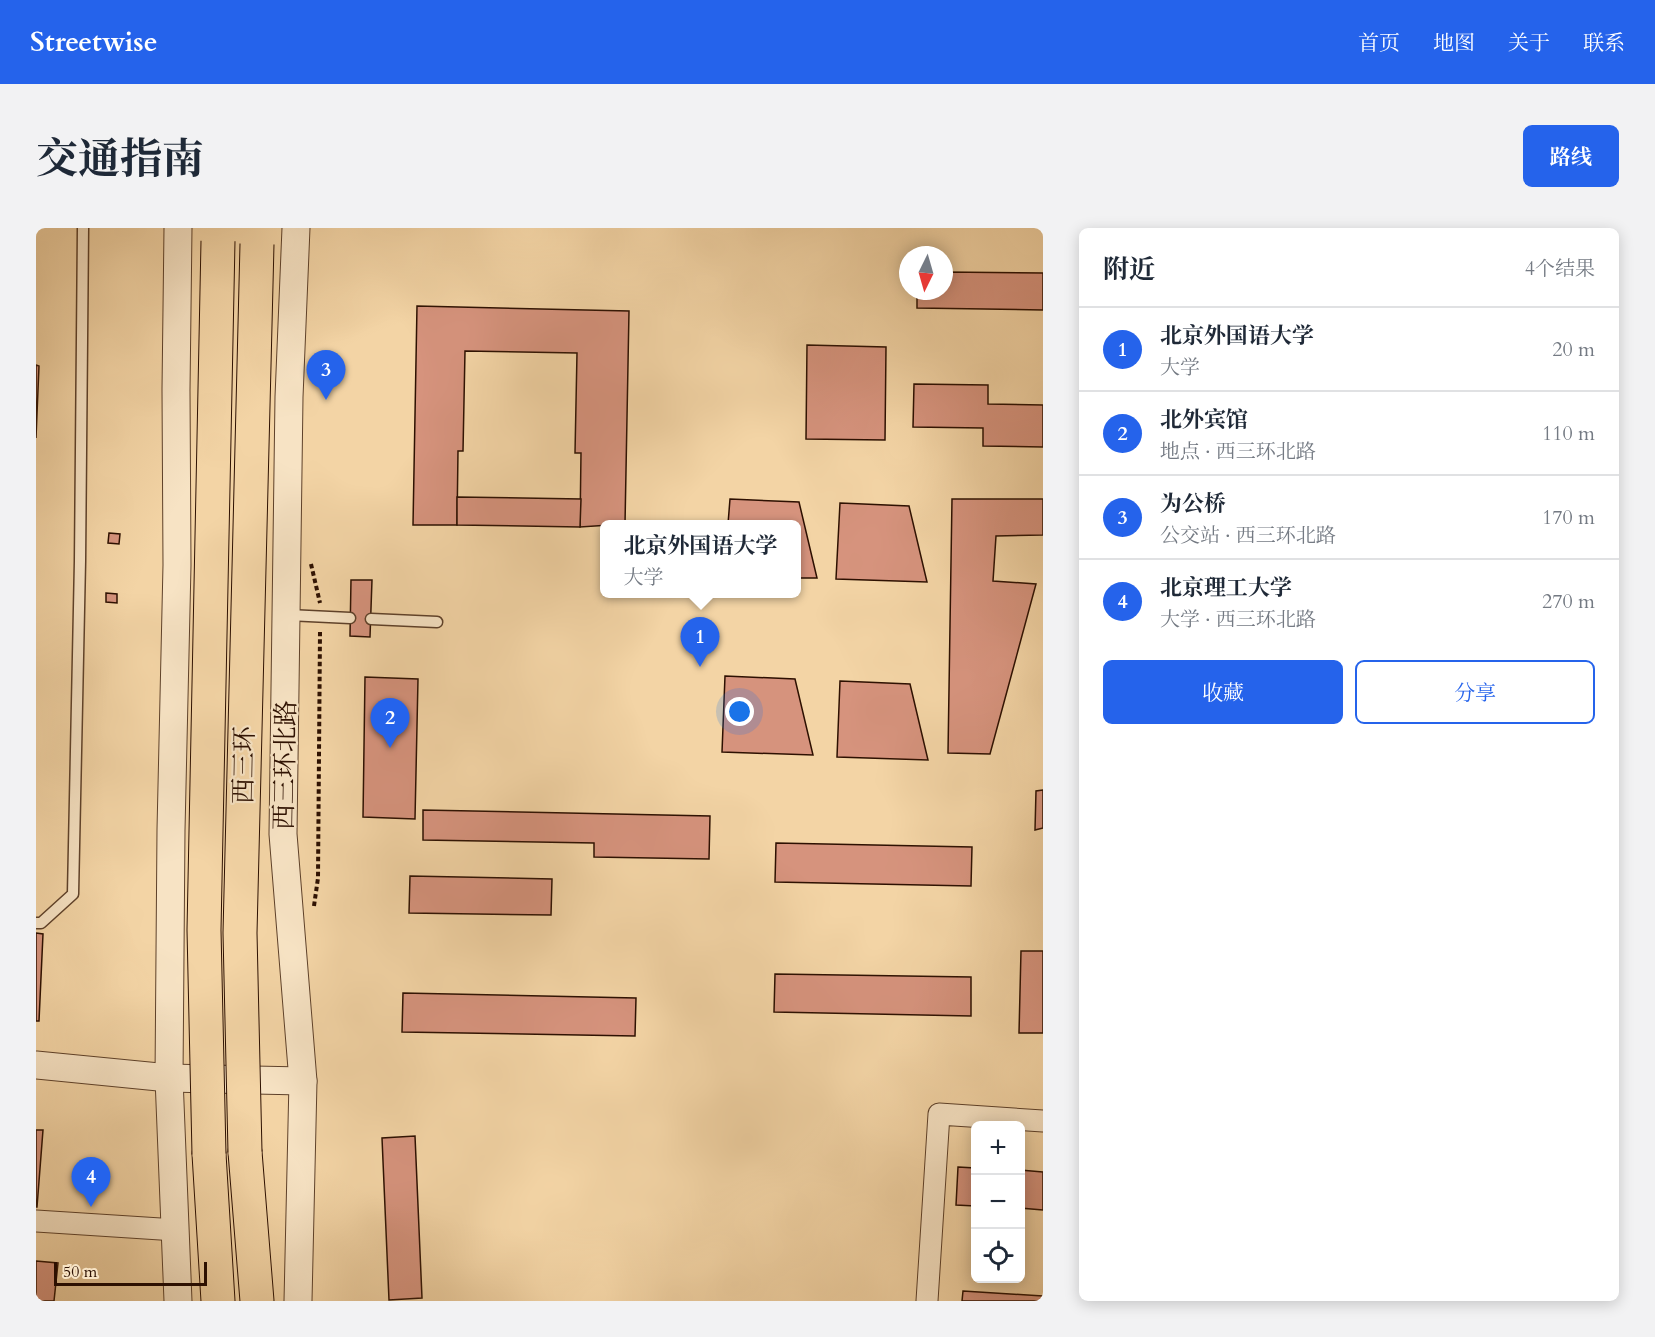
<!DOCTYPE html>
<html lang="zh">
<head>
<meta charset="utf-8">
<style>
	:root { --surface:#fff; --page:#f2f2f3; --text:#1f2937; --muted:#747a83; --line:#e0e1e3; --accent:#2563eb }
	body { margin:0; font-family:Cardo,"Noto Serif SC",serif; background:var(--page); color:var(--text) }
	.controls { position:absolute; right:18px; bottom:18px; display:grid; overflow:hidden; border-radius:9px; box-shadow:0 3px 15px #0003 }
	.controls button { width:54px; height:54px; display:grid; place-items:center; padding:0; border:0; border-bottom:2px solid var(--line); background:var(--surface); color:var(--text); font:30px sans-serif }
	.compass { position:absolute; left:863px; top:18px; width:54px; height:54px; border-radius:50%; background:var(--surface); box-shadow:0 3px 15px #0003; rotate:185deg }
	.scale { position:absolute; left:18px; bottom:15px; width:153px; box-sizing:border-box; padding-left:6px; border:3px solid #2d1001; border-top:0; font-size:16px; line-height:21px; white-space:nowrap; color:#2d1001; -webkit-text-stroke:4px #f7e3c4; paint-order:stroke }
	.you { position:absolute; left:704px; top:484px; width:21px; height:21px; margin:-15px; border:4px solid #fff; border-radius:50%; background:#1a73e8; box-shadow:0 0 0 9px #1a73e833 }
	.badge { display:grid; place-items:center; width:39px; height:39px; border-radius:50%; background:var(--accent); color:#fff; font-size:20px; font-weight:700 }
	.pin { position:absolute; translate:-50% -50px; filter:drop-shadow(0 2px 3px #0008) }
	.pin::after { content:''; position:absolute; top:32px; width:21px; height:18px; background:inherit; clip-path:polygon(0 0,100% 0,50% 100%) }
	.popup { position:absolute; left:564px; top:292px; width:201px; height:78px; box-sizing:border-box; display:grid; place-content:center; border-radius:9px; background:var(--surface); filter:drop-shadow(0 2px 4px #0005); font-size:20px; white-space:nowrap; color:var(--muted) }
	.popup b { font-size:22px; color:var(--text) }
	.popup::after { content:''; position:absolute; left:50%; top:100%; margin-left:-12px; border:12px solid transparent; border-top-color:var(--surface) }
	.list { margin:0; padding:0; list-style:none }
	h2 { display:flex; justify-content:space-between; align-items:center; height:78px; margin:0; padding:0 24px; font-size:26px }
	h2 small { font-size:20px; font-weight:400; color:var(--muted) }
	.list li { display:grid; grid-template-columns:39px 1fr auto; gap:18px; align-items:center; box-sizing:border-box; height:84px; padding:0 24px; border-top:2px solid var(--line) }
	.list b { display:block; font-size:22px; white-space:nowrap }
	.list p { margin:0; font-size:20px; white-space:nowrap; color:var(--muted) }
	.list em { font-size:20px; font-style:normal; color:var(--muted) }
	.actions { display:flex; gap:12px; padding:18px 24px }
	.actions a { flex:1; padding:14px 0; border:2px solid var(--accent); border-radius:9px; text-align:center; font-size:21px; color:var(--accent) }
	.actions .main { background:var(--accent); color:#fff }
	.icon { flex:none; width:33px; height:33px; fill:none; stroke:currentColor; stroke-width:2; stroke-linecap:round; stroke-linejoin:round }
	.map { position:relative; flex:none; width:1007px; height:1073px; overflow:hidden; border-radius:9px }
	header { display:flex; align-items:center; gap:36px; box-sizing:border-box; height:84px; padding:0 30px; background:var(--accent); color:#fff }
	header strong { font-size:28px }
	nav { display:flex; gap:33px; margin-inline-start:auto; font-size:21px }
	.intro { display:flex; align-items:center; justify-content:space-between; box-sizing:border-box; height:144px; padding:0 36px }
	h1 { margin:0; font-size:42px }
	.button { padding:15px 27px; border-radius:9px; background:var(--accent); color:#fff; font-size:21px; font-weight:700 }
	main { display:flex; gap:36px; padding:0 36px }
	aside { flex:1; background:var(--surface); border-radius:9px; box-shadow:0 3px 15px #0003 }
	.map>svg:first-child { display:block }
</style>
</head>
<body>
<header>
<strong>Streetwise</strong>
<nav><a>首页</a><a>地图</a><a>关于</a><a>联系</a></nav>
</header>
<div class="intro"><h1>交通指南</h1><a class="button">路线</a></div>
<main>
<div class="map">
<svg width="1007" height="1073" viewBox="0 0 1007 1073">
	<rect width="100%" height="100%" fill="#f3d4a5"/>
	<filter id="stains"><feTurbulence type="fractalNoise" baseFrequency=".00333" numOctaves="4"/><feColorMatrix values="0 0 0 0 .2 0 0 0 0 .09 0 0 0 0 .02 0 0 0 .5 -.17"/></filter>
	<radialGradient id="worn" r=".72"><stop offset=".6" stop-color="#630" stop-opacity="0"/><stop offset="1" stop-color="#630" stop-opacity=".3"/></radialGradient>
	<g fill="#d6937d" stroke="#2d1001" stroke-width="1.5">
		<polygon points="908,44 1007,45 1007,82 881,80 881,63 908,63"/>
		<polygon points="381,78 593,83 589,296 544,299 545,225 539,225 541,125 429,123 427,223 422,223 421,297 377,297"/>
		<polygon points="771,117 850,119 849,212 770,211"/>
		<polygon points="0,137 3,138 0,210"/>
		<polygon points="878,156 952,157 952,176 1007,177 1007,219 947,218 947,200 877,199"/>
		<polygon points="421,269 545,271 544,299 421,297"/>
		<polygon points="694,271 763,274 781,350 760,350 760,296 692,296"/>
		<polygon points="916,271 1007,271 1007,307 960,308 957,353 1000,356 954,526 912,525"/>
		<polygon points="804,275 873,278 891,354 800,351"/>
		<polygon points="73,305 84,306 83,316 72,315"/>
		<polygon points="315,352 336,352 334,409 314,408"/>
		<polygon points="70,365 81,366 81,375 70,374"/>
		<polygon points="689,448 759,451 777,527 686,524"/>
		<polygon points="329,449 382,451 379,591 327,589"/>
		<polygon points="804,453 874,456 892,532 801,529"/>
		<polygon points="1007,562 1007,600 999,602 1000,563"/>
		<polygon points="387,582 674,588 673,631 558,629 558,615 387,612"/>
		<polygon points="740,615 936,619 935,658 739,654"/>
		<polygon points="374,648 516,651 515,687 373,685"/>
		<polygon points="0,705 7,706 3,793 0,793"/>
		<polygon points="985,723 1007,723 1007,805 983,805"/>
		<polygon points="739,746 935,749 935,788 738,784"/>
		<polygon points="367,765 600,770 599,808 366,804"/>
		<polygon points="0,902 7,902 1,979 0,979"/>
		<polygon points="379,908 386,1070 353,1072 346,910"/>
		<polygon points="922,939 939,940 939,978 920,977"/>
		<polygon points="984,942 1007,944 1007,982 984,980"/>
		<polygon points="0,1033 22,1035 18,1073 0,1073"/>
		<polygon points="927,1063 1007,1068 1007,1073 926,1073"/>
	</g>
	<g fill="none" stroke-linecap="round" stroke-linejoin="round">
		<g stroke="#5e412a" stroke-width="13">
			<g id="service">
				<polyline points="252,387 314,390"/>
				<polyline points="335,391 401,394"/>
				<polyline points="0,695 5,695 37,666 44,333 47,0"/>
			</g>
		</g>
		<g stroke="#5e412a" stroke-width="23">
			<g id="minor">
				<polyline points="0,993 140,1002"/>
				<polyline points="891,1073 903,886 1007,893"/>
			</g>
		</g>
		<g stroke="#5e412a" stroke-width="29">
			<g id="tertiary">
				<polyline points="142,0 140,162 141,337 135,602 133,850 142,1073"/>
				<polyline points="260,0 253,169 247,606 267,853 262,1073"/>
				<polyline points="0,837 133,850 267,853"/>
			</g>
		</g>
		<g stroke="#2d1001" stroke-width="35">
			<g id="trunk">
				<polyline points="209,924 221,1073"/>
				<polyline points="173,926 182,1073"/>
			</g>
		</g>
		<g stroke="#2d1001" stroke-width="4" stroke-dasharray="4.5 3" stroke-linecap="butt">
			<polyline points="275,336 284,375"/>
			<polyline points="278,678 282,650 284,404"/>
		</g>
		<use href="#service" stroke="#f7e3c4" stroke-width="10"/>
		<use href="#minor" stroke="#f7e3c4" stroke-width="21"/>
		<use href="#tertiary" stroke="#f7e3c4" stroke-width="27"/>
		<use href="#trunk" stroke="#f3d4a5" stroke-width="33"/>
		<g stroke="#2d1001" stroke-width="35" stroke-linecap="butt">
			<g id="trunk-bridge">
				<polyline points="209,924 204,705 221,16"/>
				<polyline points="173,926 168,702 182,13"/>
			</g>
		</g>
		<use href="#trunk-bridge" stroke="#f3d4a5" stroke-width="33"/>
	</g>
	<g text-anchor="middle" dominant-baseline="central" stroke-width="4.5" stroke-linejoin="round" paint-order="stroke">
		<g font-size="26" fill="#2d1001" stroke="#f7e3c4">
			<text transform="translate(208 537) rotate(-89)">西三环</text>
			<text transform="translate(249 537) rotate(-89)">西三环北路</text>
		</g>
	</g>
	<rect width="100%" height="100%" filter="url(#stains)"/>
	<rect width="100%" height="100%" fill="url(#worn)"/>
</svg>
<div class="controls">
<button>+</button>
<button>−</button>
<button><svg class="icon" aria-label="locate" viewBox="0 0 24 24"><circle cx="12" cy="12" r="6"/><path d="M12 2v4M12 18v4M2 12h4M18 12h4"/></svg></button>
</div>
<svg class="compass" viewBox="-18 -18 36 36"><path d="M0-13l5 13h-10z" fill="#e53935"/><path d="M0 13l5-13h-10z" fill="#747a83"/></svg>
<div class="scale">50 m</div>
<div class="you"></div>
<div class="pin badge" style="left:664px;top:439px">1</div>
<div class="popup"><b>北京外国语大学</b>大学</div>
<div class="pin badge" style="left:354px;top:520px">2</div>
<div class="pin badge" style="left:290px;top:172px">3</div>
<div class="pin badge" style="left:55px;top:979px">4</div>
</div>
<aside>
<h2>附近<small>4个结果</small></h2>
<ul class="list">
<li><span class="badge">1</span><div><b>北京外国语大学</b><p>大学</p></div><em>20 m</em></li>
<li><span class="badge">2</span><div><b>北外宾馆</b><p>地点 · 西三环北路</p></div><em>110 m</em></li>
<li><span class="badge">3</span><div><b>为公桥</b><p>公交站 · 西三环北路</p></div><em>170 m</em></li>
<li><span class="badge">4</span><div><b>北京理工大学</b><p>大学 · 西三环北路</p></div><em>270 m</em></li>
</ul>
<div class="actions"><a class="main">收藏</a><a>分享</a></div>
</aside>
</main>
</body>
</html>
